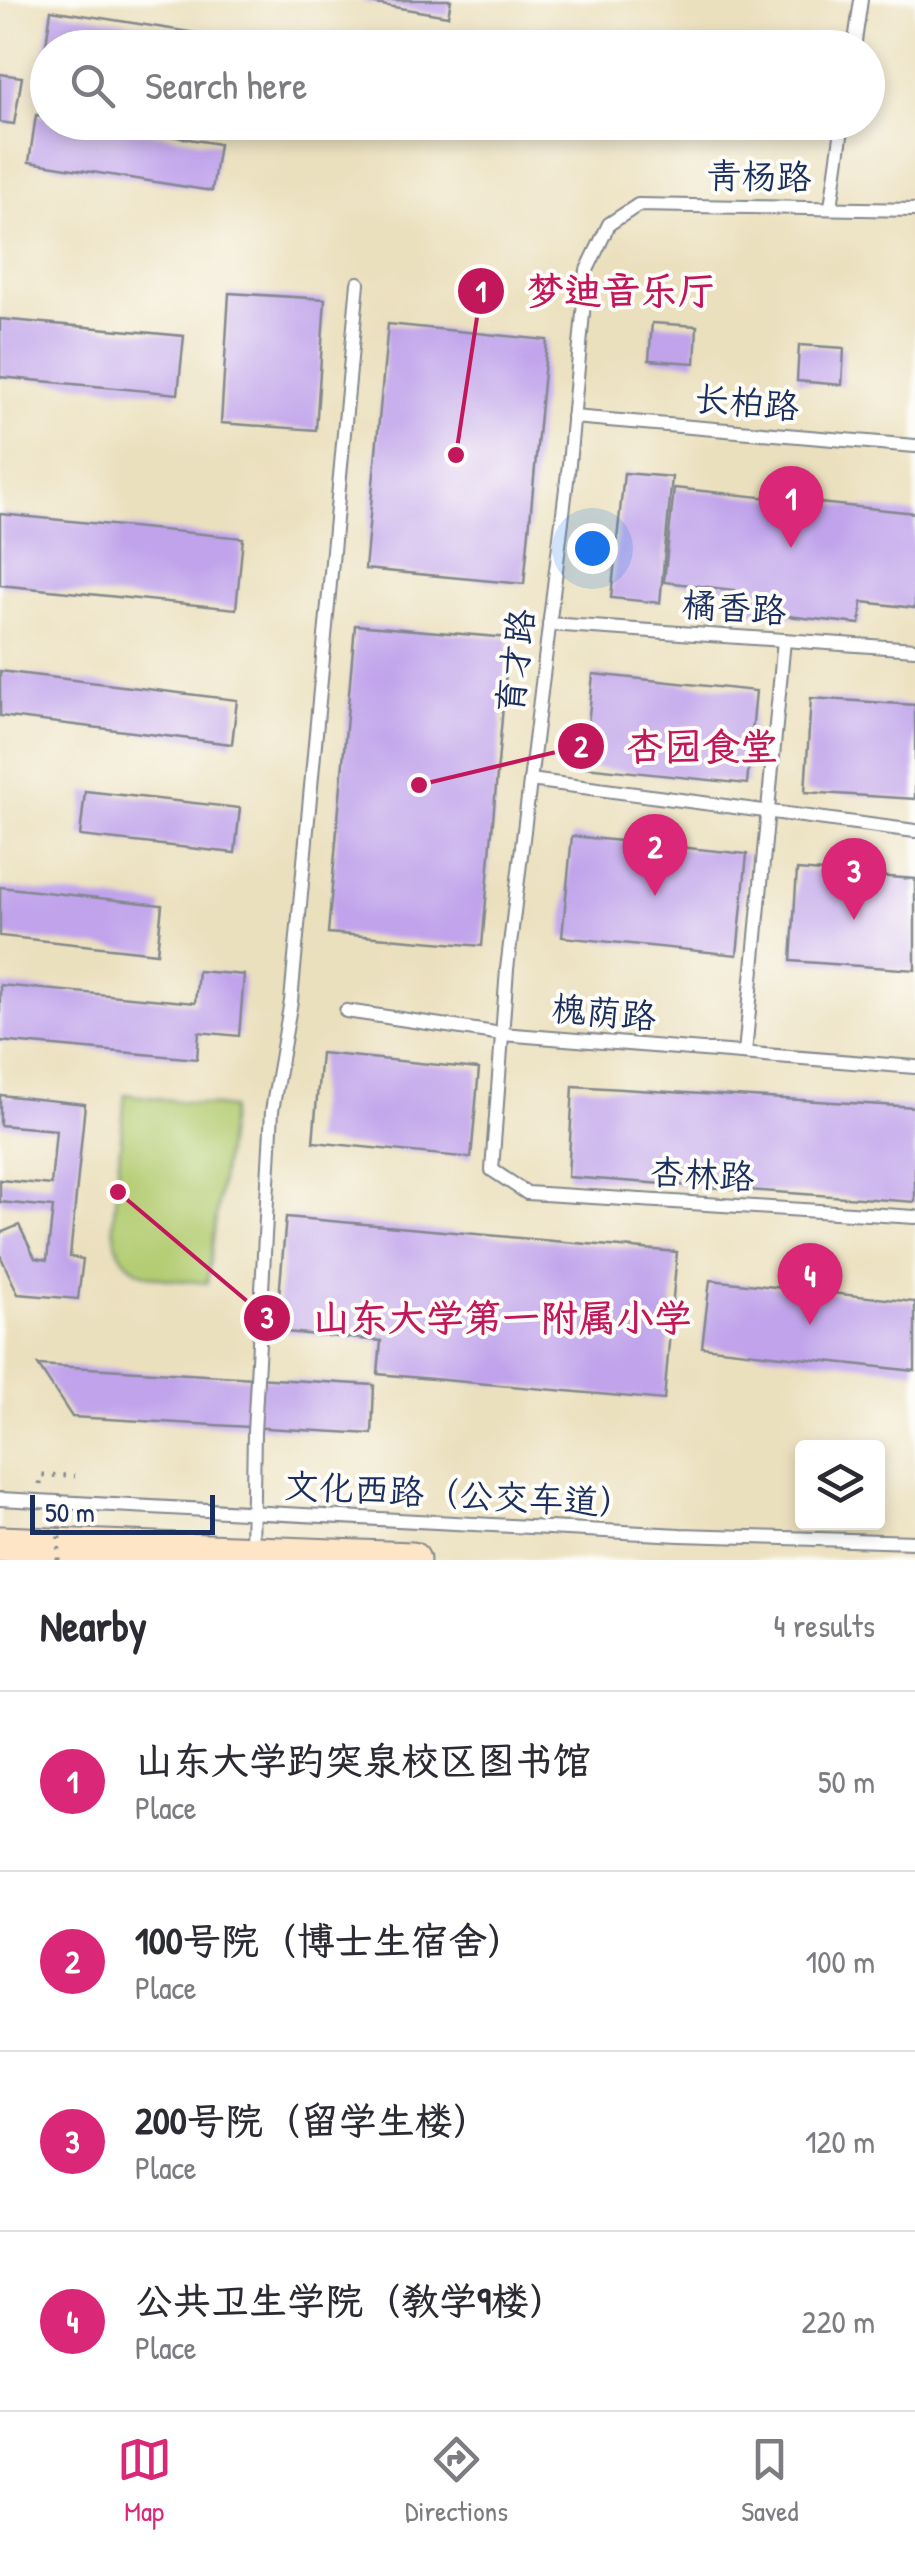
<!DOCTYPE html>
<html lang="en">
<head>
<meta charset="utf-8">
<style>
	:root { --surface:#fff; --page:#f2f2f3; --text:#2b2b33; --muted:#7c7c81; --line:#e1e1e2; --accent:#db2777 }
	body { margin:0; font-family:"Patrick Hand","LXGW WenKai TC",sans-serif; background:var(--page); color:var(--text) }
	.controls { position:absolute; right:30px; bottom:30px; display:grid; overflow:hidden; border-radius:10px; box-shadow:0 5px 15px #0003 }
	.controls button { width:90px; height:90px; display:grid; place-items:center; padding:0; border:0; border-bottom:2px solid var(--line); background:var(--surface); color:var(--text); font:50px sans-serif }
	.scale { position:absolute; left:30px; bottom:25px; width:185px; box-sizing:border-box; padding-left:10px; border:5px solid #1b2f5e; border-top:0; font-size:28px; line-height:35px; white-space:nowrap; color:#1b2f5e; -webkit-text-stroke:8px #fdfcf7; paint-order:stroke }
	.you { position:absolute; left:592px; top:548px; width:35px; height:35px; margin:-25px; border:8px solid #fff; border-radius:50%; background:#1a73e8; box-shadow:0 0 0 15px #1a73e833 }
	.badge { display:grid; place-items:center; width:65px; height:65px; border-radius:50%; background:var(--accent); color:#fff; font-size:32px; font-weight:700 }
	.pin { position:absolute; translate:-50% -82px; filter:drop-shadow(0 2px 5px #0008) }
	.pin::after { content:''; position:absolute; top:52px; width:35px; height:30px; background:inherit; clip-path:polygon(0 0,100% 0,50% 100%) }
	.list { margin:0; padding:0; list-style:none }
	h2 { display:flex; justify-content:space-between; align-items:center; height:130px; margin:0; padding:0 40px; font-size:42px }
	h2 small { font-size:32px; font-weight:400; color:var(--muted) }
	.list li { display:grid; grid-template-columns:65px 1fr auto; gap:30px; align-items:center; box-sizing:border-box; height:180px; padding:0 40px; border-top:2px solid var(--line) }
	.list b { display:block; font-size:38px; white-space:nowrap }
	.list p { margin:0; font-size:32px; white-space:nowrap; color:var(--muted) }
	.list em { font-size:32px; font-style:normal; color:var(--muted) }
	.icon { flex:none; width:55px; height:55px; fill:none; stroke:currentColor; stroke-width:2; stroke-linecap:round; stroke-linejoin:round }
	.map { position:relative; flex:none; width:915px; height:1560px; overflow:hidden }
	.search { position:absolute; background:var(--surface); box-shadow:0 5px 15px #0003; left:30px; right:30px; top:30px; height:110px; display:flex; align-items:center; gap:25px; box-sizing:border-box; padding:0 35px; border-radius:55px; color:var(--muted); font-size:38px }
	.sheet { height:850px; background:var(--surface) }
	nav { display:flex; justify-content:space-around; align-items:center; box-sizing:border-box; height:140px; border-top:2px solid var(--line); background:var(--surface); font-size:28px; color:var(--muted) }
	nav a { display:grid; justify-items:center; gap:5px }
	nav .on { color:var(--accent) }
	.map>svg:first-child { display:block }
</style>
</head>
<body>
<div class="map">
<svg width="915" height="1560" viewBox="0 0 915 1560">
	<rect width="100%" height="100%" fill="#fdfcf7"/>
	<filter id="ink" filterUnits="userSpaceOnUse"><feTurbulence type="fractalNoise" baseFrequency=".01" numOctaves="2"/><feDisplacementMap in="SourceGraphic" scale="20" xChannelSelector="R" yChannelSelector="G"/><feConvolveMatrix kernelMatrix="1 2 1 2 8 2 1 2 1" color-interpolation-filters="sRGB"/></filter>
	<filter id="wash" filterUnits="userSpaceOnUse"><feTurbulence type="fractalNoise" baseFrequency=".0048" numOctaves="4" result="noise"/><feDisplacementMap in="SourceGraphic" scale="40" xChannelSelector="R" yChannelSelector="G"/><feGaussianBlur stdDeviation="2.25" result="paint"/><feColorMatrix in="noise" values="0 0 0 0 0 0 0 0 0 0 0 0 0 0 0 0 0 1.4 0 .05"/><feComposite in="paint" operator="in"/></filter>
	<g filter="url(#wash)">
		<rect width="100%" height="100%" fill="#ebe0be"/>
		<path fill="#b2cc71" stroke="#667e68" stroke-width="2.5" d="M125,1094L231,1108L207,1283C163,1278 116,1283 113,1224Z"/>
		<g id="blocks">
			<g fill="#c0a3eb">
				<polygon points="363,0 451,0 448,16 363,2"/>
				<polygon points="51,10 234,39 233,48 48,48 48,58 44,58"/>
				<polygon points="0,74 22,77 14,124 0,122"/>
				<polygon points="36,115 48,116 48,122 86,122 219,144 212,191 29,162"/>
				<polygon points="229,293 325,299 316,430 221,423"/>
				<polygon points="0,319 184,336 178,394 0,377"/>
				<polygon points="652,323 697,326 695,363 649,360"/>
				<polygon points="388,324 547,340 524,584 365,569"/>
				<polygon points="799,345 844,348 842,385 797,381"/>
				<polygon points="624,473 672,477 660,603 611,598"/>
				<polygon points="674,488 915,513 915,608 862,602 860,624 732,610 734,590 664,582"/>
				<polygon points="0,514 243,538 236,609 0,585"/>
				<polygon points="355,625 509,638 482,946 328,933"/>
				<polygon points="0,671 237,700 232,744 0,716"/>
				<polygon points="593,674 756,691 747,784 584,767"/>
				<polygon points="811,698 915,705 915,799 805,792"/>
				<polygon points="85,791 240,808 235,853 80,836"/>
				<polygon points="572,836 747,854 737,955 562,937"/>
				<polygon points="797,870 915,879 915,970 791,961"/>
				<polygon points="0,887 162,905 157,953 0,936"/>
				<polygon points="198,971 244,975 239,1036 199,1032 197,1059 0,1041 0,985 195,1003"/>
				<polygon points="321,1053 479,1069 471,1158 313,1142"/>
				<polygon points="573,1086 915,1107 915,1202 568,1177"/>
				<polygon points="0,1095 85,1104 70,1257 83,1259 78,1299 18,1294 0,1255 0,1233 19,1225 35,1258 47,1260 53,1207 0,1202 0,1180 51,1185 56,1130 0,1125"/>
				<polygon points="286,1217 677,1252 664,1400 378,1374 381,1341 276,1331"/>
				<polygon points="710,1280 915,1302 915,1371 702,1347"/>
				<polygon points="38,1365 374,1385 372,1434 72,1417"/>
			</g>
		</g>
	</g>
	<g filter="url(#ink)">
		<use href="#blocks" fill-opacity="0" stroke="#83888e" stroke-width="2.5"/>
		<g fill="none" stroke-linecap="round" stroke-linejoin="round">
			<g stroke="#83888e" stroke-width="16">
				<g id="lane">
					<polyline points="854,48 861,0"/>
					<polyline points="831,207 843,122"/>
					<polyline points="915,210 638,205 609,224 587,270 569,464 507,969 492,1170 527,1193 915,1217"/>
					<polyline points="573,417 915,446"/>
					<polyline points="549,624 915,649"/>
					<polyline points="530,780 915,831"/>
					<polyline points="346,1011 502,1034 915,1067"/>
					<polyline points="745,1053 784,640"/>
					<polyline points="0,1499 680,1535 915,1542"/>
					<polyline points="252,1552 254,1432 272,1111 291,1001 358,283"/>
				</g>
			</g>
			<g stroke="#83888e" stroke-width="39">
				<polyline id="secondary" points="0,1544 412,1560"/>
			</g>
			<polyline stroke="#83888e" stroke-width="5" stroke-dasharray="2.5 8" stroke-linecap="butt" points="40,1484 41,1475 75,1476"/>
			<use href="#lane" stroke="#fff" stroke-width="12"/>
			<use href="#secondary" stroke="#fde5c5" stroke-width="35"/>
			<polyline stroke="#83888e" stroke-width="5" stroke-dasharray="2.5 8" stroke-linecap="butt" points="58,1560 61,1487"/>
		</g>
	</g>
	<g text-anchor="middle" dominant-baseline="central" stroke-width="8" stroke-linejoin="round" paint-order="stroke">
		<g font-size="35" fill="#1b2f5e" stroke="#fdfcf7">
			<text transform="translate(759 176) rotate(1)">青杨路</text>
			<text transform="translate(747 402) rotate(5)">长柏路</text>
			<text transform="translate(734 607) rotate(4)">橘香路</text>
			<text transform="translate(515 661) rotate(-83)">育才路</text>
			<text transform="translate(604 1012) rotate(5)">槐荫路</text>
			<text transform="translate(702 1174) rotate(3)">杏林路</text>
			<text transform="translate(459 1494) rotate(3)">文化西路（公交车道）</text>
		</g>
	</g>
	<path fill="none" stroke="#c2185b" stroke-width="4" d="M456 455L481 291M419 785L581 746M118 1192L267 1318"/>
	<g fill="#c2185b" stroke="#fdfcf7" stroke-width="4">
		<circle cx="456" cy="455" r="10"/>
		<circle cx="419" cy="785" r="10"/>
		<circle cx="118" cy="1192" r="10"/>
		<circle cx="481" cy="291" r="25"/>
		<circle cx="581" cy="746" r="25"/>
		<circle cx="267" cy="1318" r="25"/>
	</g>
	<g font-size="30" text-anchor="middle" font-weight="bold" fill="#fff">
		<text x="481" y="302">1</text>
		<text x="581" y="757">2</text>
		<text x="267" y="1328">3</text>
	</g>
	<g font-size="38" text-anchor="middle" font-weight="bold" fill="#c2185b" stroke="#fdfcf7" stroke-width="8" stroke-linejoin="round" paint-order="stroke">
		<text x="621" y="304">梦迪音乐厅</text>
		<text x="702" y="760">杏园食堂</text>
		<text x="502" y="1331">山东大学第一附属小学</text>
	</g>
</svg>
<div class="controls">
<button><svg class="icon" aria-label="layers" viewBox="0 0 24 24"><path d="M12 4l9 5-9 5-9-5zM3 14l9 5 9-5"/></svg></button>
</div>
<div class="scale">50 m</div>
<div class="you"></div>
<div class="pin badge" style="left:791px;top:548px">1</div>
<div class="pin badge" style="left:655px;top:896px">2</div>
<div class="pin badge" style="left:854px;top:920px">3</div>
<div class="pin badge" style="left:810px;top:1325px">4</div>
<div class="search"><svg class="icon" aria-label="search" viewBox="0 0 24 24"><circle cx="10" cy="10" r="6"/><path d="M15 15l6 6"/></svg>Search here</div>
</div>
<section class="sheet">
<h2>Nearby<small>4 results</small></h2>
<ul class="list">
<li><span class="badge">1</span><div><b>山东大学趵突泉校区图书馆</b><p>Place</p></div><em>50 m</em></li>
<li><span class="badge">2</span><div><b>100号院（博士生宿舍）</b><p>Place</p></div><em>100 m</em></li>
<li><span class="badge">3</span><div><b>200号院（留学生楼）</b><p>Place</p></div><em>120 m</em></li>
<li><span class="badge">4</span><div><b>公共卫生学院（教学9楼）</b><p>Place</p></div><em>220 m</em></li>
</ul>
</section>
<nav>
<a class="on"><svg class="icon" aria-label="map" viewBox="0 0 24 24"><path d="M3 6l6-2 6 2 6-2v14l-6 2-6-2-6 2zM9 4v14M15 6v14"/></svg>Map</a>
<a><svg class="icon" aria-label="directions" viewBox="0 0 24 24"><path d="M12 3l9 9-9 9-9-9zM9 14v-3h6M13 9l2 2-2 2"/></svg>Directions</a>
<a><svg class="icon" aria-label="saved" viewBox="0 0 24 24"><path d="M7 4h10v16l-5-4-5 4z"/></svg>Saved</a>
</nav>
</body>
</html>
